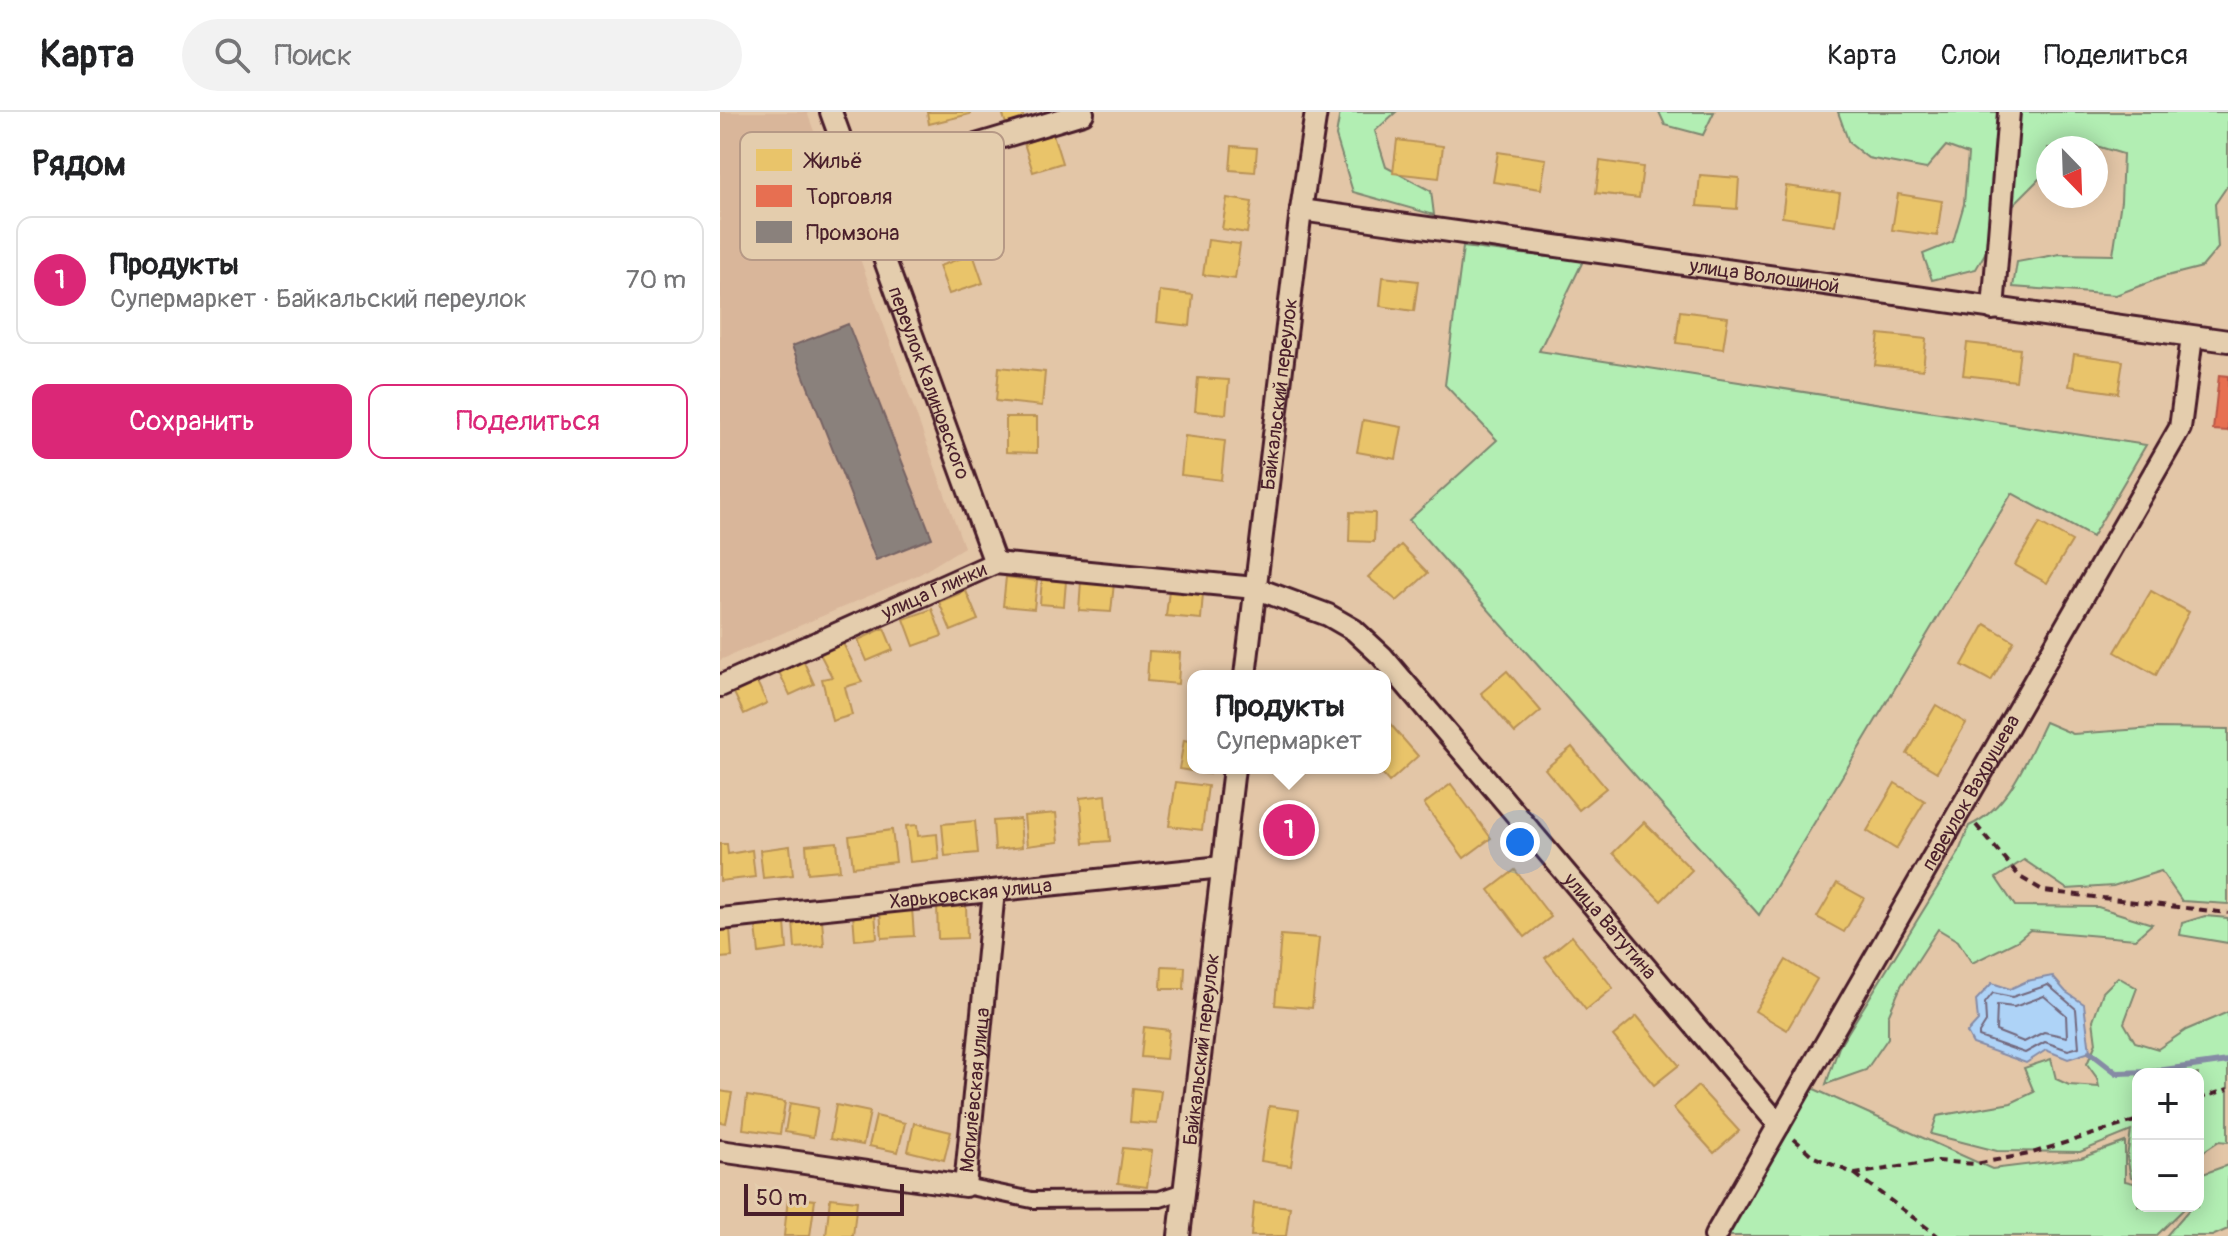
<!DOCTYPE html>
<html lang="ru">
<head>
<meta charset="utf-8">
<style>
	:root { --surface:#fff; --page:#f2f2f2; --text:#202124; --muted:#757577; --line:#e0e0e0; --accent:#db2777 }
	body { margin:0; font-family:Pangolin,sans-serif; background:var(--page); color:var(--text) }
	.controls { position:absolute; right:24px; bottom:24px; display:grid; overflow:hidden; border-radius:16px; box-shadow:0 4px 20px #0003 }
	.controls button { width:72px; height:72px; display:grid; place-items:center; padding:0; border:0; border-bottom:2px solid var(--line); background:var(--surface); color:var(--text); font:40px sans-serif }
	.compass { position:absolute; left:1316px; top:24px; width:72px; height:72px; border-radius:50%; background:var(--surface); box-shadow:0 4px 20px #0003; rotate:157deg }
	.scale { position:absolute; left:24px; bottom:20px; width:160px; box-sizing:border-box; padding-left:8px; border:4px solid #4a1f2b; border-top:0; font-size:22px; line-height:28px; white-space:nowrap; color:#4a1f2b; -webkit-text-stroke:6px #e4cdad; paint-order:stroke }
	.you { position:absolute; left:800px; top:730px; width:28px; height:28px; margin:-20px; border:6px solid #fff; border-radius:50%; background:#1a73e8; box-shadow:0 0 0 12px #1a73e833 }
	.badge { display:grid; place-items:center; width:52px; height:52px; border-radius:50%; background:var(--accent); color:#fff; font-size:26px; font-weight:700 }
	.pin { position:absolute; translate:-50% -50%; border:4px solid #fff; box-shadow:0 2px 8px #0006 }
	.popup { position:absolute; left:467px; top:558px; width:204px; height:104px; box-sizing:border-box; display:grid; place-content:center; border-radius:16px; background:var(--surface); filter:drop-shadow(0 2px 6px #0005); font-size:26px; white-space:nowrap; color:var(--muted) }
	.popup b { font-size:30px; color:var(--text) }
	.popup::after { content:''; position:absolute; left:50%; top:100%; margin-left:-16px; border:16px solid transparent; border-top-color:var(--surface) }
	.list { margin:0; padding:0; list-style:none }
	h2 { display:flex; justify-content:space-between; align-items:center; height:104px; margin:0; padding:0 32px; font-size:34px }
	h2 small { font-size:26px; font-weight:400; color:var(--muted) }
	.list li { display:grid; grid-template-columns:52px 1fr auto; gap:24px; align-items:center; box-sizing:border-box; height:128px; margin:0 16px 16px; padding:0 16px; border:2px solid var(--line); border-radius:16px }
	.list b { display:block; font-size:30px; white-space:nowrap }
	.list p { margin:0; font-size:26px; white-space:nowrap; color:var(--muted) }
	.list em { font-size:26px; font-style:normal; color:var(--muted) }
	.actions { display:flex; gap:16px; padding:24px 32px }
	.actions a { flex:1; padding:18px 0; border:2px solid var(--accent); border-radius:16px; text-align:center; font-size:28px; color:var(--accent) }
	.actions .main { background:var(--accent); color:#fff }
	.icon { flex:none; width:44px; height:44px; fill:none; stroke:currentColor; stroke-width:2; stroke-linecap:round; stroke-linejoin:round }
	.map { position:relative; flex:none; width:1508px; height:1124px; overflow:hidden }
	header { display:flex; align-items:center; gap:48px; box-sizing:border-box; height:112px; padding:0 40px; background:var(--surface); border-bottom:2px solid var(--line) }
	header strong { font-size:38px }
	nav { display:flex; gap:44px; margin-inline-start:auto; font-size:28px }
	.search { width:560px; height:72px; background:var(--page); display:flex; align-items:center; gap:20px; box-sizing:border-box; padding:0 28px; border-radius:44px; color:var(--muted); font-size:30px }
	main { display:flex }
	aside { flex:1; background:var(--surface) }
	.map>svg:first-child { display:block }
</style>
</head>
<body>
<header>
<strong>Карта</strong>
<div class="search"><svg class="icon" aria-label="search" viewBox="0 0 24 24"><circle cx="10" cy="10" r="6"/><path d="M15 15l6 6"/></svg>Поиск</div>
<nav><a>Карта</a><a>Слои</a><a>Поделиться</a></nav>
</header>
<main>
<aside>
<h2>Рядом<small></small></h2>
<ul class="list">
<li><span class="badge">1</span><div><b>Продукты</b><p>Супермаркет · Байкальский переулок</p></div><em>70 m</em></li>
</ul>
<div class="actions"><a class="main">Сохранить</a><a>Поделиться</a></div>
</aside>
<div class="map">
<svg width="1508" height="1124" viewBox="0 0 1508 1124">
	<rect width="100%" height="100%" fill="#e3c6a7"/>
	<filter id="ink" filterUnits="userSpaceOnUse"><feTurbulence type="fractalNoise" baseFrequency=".0125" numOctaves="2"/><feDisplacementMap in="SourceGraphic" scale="16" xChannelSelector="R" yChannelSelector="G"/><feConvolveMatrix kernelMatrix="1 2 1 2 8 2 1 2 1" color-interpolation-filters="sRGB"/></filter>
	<g filter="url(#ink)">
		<polygon fill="#d9b69a" points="0,0 87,0 244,435 200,462 0,548"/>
		<g fill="#b2eeb3" stroke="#7e866f" stroke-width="2">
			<polygon points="620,0 676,0 655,19 666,55 711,79 714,103 633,80 616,24"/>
			<polygon points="939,0 994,0 983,23 945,13"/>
			<polygon points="1118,0 1508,0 1508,73 1495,92 1498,136 1482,155 1443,165 1396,183 1293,175 1297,150 1340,142 1393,143 1401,89 1403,42 1370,32 1361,36 1328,36 1328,58 1293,93 1256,157 1212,168 1203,142 1233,130 1244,92 1248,42 1226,34 1206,57 1148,46 1129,31"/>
			<polygon points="743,135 863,149 819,239 1426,333 1372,425 1292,381 1039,803 689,408 777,328 725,273"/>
			<path d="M1325,610L1353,622L1435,616L1508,617V792L1462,789L1441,759L1393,774L1347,777L1304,748L1276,766L1295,794L1378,795L1432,812L1415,827L1310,818L1297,829L1252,851L1238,829L1218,817L1181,874L1168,904V926L1146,958L1106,972L1119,935L1238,742L1249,714C1289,696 1307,647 1325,610Z"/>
			<polygon points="1485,804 1508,806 1508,831 1460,823 1462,811"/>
			<polygon points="1398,865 1417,876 1404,911 1415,930 1438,937 1466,918 1508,900 1508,1030 1499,1029 1478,1043 1478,962 1418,962 1418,1067 1411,1065 1407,1045 1411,1019 1360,1040 1277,1039 1211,1022 1217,1004 1291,991 1314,980 1304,956 1331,947 1336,967 1349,973 1379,975 1377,966 1367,952 1376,931 1373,908 1383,880"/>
			<polygon points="1092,976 1272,1057 1361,1046 1405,1030 1405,1069 1418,1072 1418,1094 1467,1094 1436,1124 1006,1124"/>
			<polygon points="1508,1053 1508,1117 1492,1124 1446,1124 1472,1094 1478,1094 1478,1061 1483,1062"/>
		</g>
		<polygon fill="#aed3f7" stroke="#868ba5" stroke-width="2" points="1332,864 1346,880 1364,892 1370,940 1348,947 1326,938 1306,951 1253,932 1247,921 1258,909 1256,888 1272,871 1290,877 1307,869"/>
		<g fill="#e9c46a" stroke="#b99257" stroke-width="2">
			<polygon points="207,0 250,0 250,2 209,12"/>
			<polygon points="282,0 302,0 304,7 286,12"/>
			<polygon points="333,22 342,51 313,60 304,31"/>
			<polygon points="677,28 723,34 719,66 673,61"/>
			<polygon points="512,34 537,36 535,60 510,58"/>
			<polygon points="778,40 826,47 821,77 773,70"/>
			<polygon points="880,49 923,55 919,86 876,81"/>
			<polygon points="211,61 224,87 200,99 187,73"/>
			<polygon points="980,63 1019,66 1017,97 977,94"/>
			<polygon points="1066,74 1120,81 1115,113 1062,105"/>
			<polygon points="1178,82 1222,89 1217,124 1172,118"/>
			<polygon points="507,86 532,90 527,121 502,117"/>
			<polygon points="232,110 245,137 220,149 206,122"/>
			<polygon points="488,128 520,132 515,167 483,163"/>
			<polygon points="253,142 263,171 229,182 219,154"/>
			<polygon points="663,165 698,169 694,199 660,194"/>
			<polygon points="440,179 473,183 470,214 437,210"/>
			<polygon points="960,199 1008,205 1003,237 956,231"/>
			<polygon points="1159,222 1206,227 1203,258 1155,253"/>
			<polygon points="1247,231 1300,237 1296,269 1243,263"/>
			<polygon points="1354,242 1403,249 1398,281 1349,274"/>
			<polygon points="279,255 325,260 322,294 276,289"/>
			<polygon points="478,266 509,268 506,302 475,299"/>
			<polygon points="286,305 317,305 317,341 286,340"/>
			<polygon points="643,308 682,315 676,347 637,340"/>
			<polygon points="465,324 505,329 501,368 461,363"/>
			<polygon points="630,400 655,401 654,430 629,429"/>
			<polygon points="1320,411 1352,429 1327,471 1295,453"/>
			<polygon points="681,433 708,461 677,489 648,465"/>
			<polygon points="286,465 317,469 314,497 283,494"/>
			<polygon points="322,467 346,469 344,494 320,492"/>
			<polygon points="361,469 394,471 391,500 359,498"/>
			<polygon points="449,478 483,481 481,507 446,504"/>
			<polygon points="246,479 258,508 231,519 219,490"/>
			<polygon points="1431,479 1469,500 1436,563 1395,540"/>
			<polygon points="212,497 222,524 194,534 184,507"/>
			<polygon points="1265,512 1294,529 1271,569 1242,553"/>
			<polygon points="164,516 173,538 147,549 138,528"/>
			<polygon points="122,529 142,570 125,575 132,603 112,609 102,567 112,565 98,538"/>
			<polygon points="429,539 460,541 458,572 427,569"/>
			<polygon points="83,548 94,572 70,583 59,560"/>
			<polygon points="787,559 821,599 795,621 761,581"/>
			<polygon points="37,570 47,591 24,602 14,581"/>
			<polygon points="1216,593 1246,611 1217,660 1187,642"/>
			<polygon points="665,606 698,644 669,670 657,656 665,656"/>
			<polygon points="464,628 473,630 473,656 490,656 489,662 459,657"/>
			<polygon points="852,635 886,676 859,698 825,657"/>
			<polygon points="456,670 488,674 482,718 449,714"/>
			<polygon points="1175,671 1205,689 1176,737 1147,719"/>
			<polygon points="731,672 771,726 744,746 704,692"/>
			<polygon points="386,683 390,729 364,731 360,686"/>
			<polygon points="336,701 339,730 307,734 304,704"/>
			<polygon points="300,707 302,735 275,738 273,709"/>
			<polygon points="255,709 258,741 225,744 222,712"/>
			<polygon points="924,710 972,758 941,789 893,741"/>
			<polygon points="197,713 198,724 217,722 219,747 190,750 186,714"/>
			<polygon points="172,718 176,750 133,755 129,724"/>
			<polygon points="117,730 120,758 88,761 86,733"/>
			<polygon points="0,732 7,732 8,742 32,738 35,765 0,769"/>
			<polygon points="70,734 73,763 43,766 40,738"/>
			<polygon points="795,758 831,805 805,825 769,778"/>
			<polygon points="1117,771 1144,786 1124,820 1097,805"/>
			<polygon points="246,792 247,826 218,827 217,793"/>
			<polygon points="192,796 194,824 162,826 160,798"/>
			<polygon points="155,801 157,826 135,828 133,802"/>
			<polygon points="102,807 104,834 75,836 73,809"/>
			<polygon points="65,811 67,837 39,841 36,814"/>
			<polygon points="10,816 12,845 0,846 0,817"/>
			<polygon points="561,823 599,826 592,896 555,893"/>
			<polygon points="852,824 893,876 866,898 825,846"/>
			<polygon points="1066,848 1097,867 1067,918 1035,899"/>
			<polygon points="442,854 465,855 464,877 441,877"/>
			<polygon points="917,904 959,953 934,973 893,924"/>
			<polygon points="424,915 449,918 446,947 421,945"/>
			<polygon points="978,974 1019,1019 994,1041 953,996"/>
			<polygon points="413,976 441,979 437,1012 410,1010"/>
			<polygon points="0,979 12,981 6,1011 0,1010"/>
			<polygon points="27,984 65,990 60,1022 23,1017"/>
			<polygon points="70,991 98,996 93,1025 65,1020"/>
			<polygon points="116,993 150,1000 143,1033 110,1027"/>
			<polygon points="549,994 579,998 571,1054 541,1049"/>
			<polygon points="156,1004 185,1011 178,1040 149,1034"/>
			<polygon points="194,1011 231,1020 224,1048 188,1039"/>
			<polygon points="403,1036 432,1039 427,1075 398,1071"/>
			<polygon points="68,1085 95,1088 90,1124 64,1124"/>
			<polygon points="110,1086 137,1089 133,1124 106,1124"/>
			<polygon points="534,1091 570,1095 566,1124 531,1124"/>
		</g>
		<g fill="#e76f51" stroke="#b85746" stroke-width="2">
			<polygon points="1499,263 1508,264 1508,319 1493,318"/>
			<polygon points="563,705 581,711 574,732 557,724"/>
		</g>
		<polygon fill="#8a817c" stroke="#776464" stroke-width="2" points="128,212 212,426 156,448 72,234"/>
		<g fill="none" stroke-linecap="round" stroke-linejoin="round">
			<g stroke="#72677d" stroke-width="2">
				<polygon points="1328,873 1356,897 1359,935 1348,938 1325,930 1305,941 1259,925 1259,921 1266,910 1265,891 1273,881 1292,885"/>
				<polygon points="1324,884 1346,903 1347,925 1324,920 1304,930 1276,919 1277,893 1294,895"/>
			</g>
			<polyline stroke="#868ba5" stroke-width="6" points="1370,940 1397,961 1430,960 1508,949"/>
			<g stroke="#4a1f2b" stroke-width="20">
				<polyline id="pedestrian" points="245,1074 312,1088 440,1087 464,1079"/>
			</g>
			<g stroke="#4a1f2b" stroke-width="26">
				<g id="minor">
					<path id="s1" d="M111,0L275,451"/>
					<polyline points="136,69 363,1"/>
					<path id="s2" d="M581,98L1508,229"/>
					<polyline points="1273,197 1289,0"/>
					<path id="s3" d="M525,564L581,98L596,0"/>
					<path id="s4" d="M0,574L275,451L535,476L608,503L634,518L662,544L1059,1013"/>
					<path id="s5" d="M0,807L502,755"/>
					<path id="s6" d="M0,1039L245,1074L274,779"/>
					<path id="s7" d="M459,1124L514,656"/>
					<path id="s8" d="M995,1124L1460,316L1472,225"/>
				</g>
			</g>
			<g stroke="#4a1f2b" stroke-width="4" stroke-dasharray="8 6" stroke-linecap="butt">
				<polyline points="1256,713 1300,765 1324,779 1508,801"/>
				<polyline points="1478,987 1508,977"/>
				<polyline points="1074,1027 1094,1045 1135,1062 1217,1049 1255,1052 1309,1042 1418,1008"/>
				<polyline points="1135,1062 1218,1124"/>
			</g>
			<use href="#pedestrian" stroke="#e4cdad" stroke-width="14"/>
			<use href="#minor" stroke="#e4cdad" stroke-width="20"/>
		</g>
	</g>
	<g text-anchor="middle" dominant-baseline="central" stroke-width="8" stroke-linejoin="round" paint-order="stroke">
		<g font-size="20" fill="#4a1f2b" stroke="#e4cdad">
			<text stroke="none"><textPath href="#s2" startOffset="468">улица Волошиной</textPath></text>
			<text stroke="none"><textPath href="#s1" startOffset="288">переулок Калиновского</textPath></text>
			<text stroke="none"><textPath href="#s3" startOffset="284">Байкальский переулок</textPath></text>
			<text stroke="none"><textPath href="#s4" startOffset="234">улица Глинки</textPath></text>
			<text stroke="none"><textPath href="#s8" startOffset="512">переулок Вахрушева</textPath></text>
			<text stroke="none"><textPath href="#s5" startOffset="252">Харьковская улица</textPath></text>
			<text stroke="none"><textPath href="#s4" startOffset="1062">улица Ватутина</textPath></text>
			<text stroke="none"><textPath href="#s7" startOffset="188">Байкальский переулок</textPath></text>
			<text stroke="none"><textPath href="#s6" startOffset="344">Могилёвская улица</textPath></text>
		</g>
	</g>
	<rect x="20" y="20" width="264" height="128" rx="12" fill="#e4cdad" stroke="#b69986" stroke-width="2"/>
	<rect x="36" y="37" width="36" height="22" fill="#e9c46a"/>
	<rect x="36" y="73" width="36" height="22" fill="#e76f51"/>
	<rect x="36" y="109" width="36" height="22" fill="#8a817c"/>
	<g font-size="22" fill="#4a1f2b">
		<text x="86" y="56">Жильё</text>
		<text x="86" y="92">Торговля</text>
		<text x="86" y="128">Промзона</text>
	</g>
</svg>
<div class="controls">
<button>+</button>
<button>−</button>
</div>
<svg class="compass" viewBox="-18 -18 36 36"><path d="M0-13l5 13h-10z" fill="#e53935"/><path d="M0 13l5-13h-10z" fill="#757577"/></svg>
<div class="scale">50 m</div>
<div class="you"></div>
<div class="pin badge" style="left:569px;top:718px">1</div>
<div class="popup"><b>Продукты</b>Супермаркет</div>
</div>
</main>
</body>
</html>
